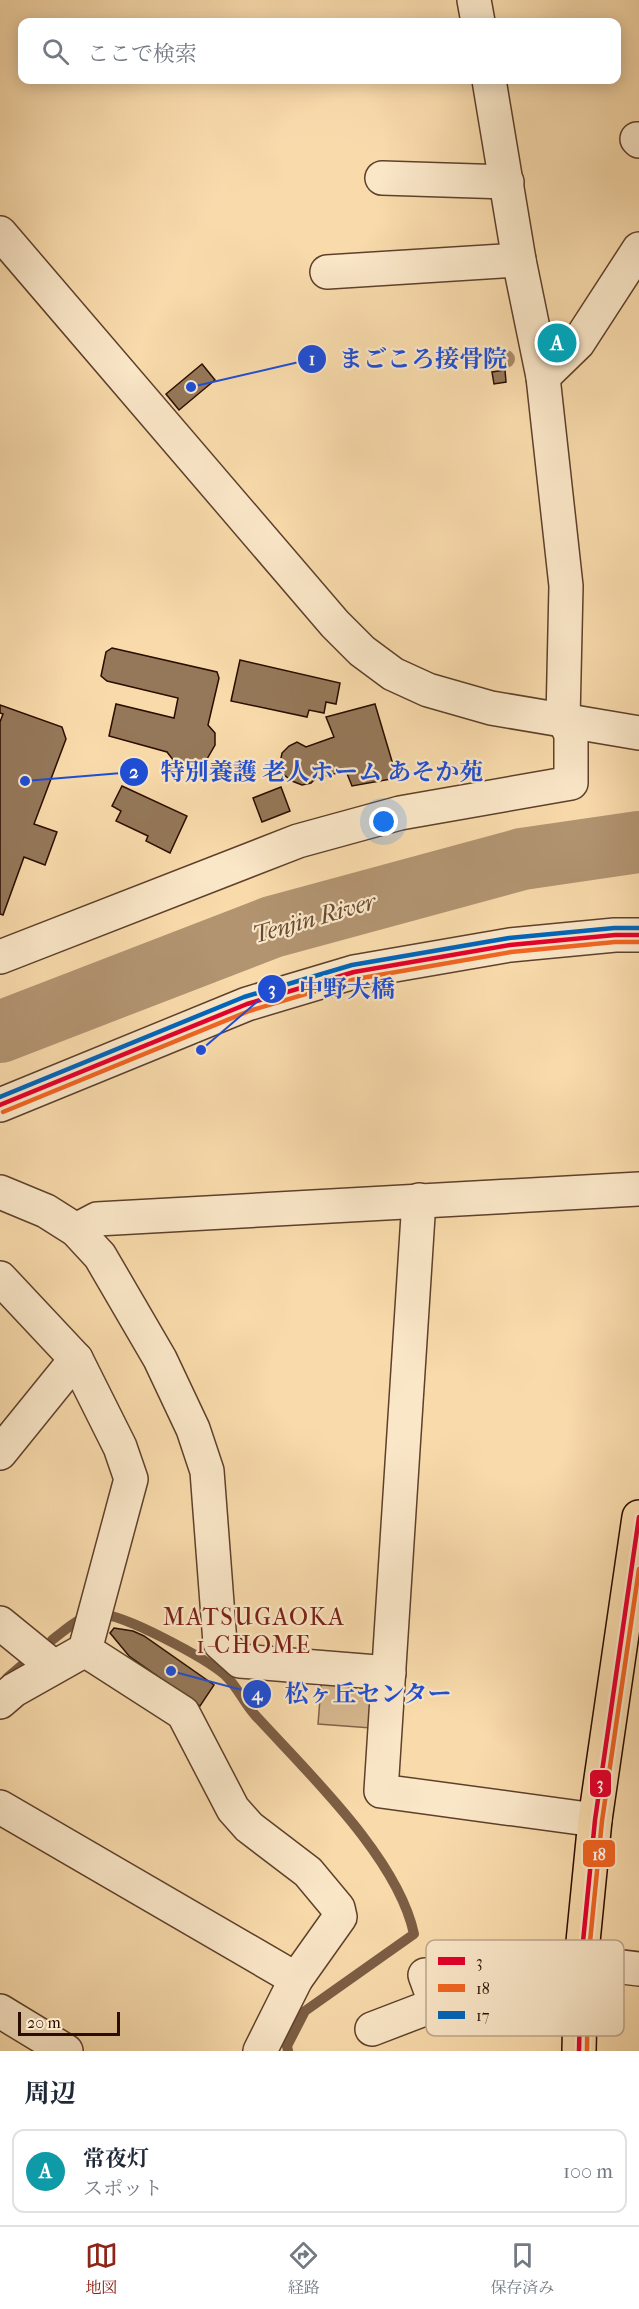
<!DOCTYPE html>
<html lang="ja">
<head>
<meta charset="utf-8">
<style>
	:root { --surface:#fff; --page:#f6f6f7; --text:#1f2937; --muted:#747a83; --line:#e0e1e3; --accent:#8f2418 }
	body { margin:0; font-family:"IM FELL French Canon","Noto Serif JP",serif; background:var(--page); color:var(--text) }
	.scale { position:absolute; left:18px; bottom:15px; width:102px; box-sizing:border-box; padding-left:6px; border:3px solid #2a0d00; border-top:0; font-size:16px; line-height:21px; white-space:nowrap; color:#2a0d00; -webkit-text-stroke:4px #fae7c8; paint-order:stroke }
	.you { position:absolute; left:384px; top:822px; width:21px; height:21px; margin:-15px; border:4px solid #fff; border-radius:50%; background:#1a73e8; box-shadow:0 0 0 9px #1a73e833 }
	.badge { display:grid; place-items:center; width:39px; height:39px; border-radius:50%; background:var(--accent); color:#fff; font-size:20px; font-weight:700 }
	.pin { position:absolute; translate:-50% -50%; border:3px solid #fff; box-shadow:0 2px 6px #0006 }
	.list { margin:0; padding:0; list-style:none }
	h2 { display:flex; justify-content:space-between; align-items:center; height:78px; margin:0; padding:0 24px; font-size:26px }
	h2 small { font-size:20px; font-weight:400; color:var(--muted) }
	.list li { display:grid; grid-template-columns:39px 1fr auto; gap:18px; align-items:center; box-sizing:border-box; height:84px; margin:0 12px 12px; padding:0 12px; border:2px solid var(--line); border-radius:12px }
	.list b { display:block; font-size:22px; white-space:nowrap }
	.list p { margin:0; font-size:20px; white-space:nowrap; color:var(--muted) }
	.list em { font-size:20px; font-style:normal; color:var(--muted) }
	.icon { flex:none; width:33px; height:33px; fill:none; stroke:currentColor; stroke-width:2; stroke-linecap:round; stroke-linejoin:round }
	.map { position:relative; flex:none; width:639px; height:2051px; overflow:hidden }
	.search { position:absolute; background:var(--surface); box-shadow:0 3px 15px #0003; left:18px; right:18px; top:18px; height:66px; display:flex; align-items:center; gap:15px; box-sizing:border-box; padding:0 21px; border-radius:12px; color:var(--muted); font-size:22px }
	.sheet { height:174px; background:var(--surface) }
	nav { display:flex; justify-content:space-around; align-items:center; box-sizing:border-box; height:84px; border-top:2px solid var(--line); background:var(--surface); font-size:16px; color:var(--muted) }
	nav a { display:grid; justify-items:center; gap:3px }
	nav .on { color:var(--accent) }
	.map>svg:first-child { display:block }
</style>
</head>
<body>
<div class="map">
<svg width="639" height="2051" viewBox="0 0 639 2051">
	<rect width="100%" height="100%" fill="#f8daab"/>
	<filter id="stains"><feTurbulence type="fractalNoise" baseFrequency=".00333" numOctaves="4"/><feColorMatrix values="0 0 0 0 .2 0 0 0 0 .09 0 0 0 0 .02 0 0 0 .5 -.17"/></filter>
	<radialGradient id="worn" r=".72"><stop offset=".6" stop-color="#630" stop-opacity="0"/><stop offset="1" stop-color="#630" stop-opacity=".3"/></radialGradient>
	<polygon fill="#d5b78e" stroke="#806247" stroke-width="1.5" points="322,1674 375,1683 371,1728 318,1724"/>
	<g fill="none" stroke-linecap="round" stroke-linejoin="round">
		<g stroke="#7c5e44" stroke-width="10">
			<path d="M52,1640C66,1630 80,1615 99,1614C124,1614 205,1658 225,1675C237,1686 244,1703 255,1715C308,1773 398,1858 414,1934L305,2011L287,2046L288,2051"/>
			<polyline points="7,1678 28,1660"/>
		</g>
		<polyline stroke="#b29471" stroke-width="62" points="0,1032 272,927 522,859 639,842"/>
	</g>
	<g fill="#957859" stroke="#2a0d00" stroke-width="1.5">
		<polygon points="202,364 215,380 179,410 166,394"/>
		<polygon points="505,370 506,382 494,384 492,372"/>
		<polygon points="112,648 217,672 219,678 208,725 215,733 215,745 207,759 197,765 186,768 174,761 167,752 109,736 116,704 174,718 178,698 107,681 101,676 106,652"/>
		<polygon points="240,660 340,683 336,704 326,702 324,713 309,710 307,717 231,701"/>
		<polygon points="375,704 397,778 352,786 346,771 316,778 311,783 302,785 292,781 283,774 280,763 282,753 289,746 297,742 306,747 334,737 326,717"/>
		<polygon points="0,705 62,727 66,739 34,824 57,832 45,865 24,857 3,915 0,914 0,722 3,714 0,713"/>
		<polygon points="122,786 187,816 170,853 146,841 148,836 116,821 121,811 112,806"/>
		<polygon points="281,787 290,811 262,822 253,798"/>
		<polygon points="114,1628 133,1631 144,1636 214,1685 200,1706 129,1656 110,1633"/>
	</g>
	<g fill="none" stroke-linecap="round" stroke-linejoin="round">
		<g stroke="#5e402b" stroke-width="36">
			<g id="minor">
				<polyline points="474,0 478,22"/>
				<polyline points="637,139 639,141"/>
				<polyline points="382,178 507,182"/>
				<polyline points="0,233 335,624 362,651 393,674 428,690 491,708 639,733"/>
				<polyline points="327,272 519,260"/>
				<polyline points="543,377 578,343 639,249"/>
				<polyline points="0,957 298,841 400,813 571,783 571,734 563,719 566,586 543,377 519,260 489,80"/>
				<polyline points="0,1105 247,1004 354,972 510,945 615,935 639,935"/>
				<polyline points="0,1192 46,1211 76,1230 100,1256 160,1359 193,1429 207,1471 220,1643 240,1661 389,1673"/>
				<polyline points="419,1200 381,1791 595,1820"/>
				<polyline points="76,1230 97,1219 639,1189"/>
				<polyline points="0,1278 76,1359 120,1447 131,1479 85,1650 14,1690 0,1702"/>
				<polyline points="0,1453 76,1359"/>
				<polyline points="0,1623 54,1667"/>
				<polyline points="85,1650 183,1713 233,1809 249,1827 308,1872 338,1908 340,1917 296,1979 260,2051"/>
				<polyline points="0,1807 296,1979"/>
				<polyline points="581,1962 639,1969"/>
				<polyline points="425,1975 436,2005"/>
				<polyline points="0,2011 66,2051"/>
				<polyline points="372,2029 466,1993 580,2004"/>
			</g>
		</g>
		<g stroke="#2a0d00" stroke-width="36">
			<polyline id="major" points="579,2051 581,1962 595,1820 639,1517"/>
		</g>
		<use href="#minor" stroke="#fae7c8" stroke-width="33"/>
		<use href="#major" stroke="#f8daab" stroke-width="33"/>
		<g stroke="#fae7c8" stroke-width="9">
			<g id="bus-1">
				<polyline points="0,1105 247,1004 354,972 510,945 615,935 639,935"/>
				<polyline points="579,2051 581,1962 595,1820 639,1517"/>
			</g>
		</g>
		<g stroke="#fae7c8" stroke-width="9">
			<g id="bus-2">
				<polyline points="3,1112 249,1011 356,979 511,952 615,942 639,942"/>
				<polyline points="587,2051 588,1962 602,1821 639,1569"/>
			</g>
		</g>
		<g stroke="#fae7c8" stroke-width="9">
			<polyline id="bus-3" points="0,1097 244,997 352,965 509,938 614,928 639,928"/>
		</g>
		<use href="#bus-1" stroke="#e4002b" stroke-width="4.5"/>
		<use href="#bus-2" stroke="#f26522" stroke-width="4.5"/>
		<use href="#bus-3" stroke="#0065bd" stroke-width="4.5"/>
	</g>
	<circle fill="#a88a68" cx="506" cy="359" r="9"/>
	<g text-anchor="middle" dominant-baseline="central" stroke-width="4.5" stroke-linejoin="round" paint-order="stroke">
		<g font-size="24" font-style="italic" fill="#674a33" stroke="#fae7c8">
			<text transform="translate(314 918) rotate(-16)">Tenjin River</text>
		</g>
		<g font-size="24" letter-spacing="1.5" fill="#7a1f14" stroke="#fae7c8">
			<text x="254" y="1617">MATSUGAOKA<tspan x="254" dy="28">1-CHOME</tspan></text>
		</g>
	</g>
	<rect x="426" y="1940" width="198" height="96" rx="9" fill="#fae7c8" stroke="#bca68c" stroke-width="1.5"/>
	<rect x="438" y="1957" width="27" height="8" fill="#e4002b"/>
	<rect x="438" y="1984" width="27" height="8" fill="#f26522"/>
	<rect x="438" y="2011" width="27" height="8" fill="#0065bd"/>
	<g font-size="16" fill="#2a0d00">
		<text x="476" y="1967">3</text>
		<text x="476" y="1994">18</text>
		<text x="476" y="2021">17</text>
	</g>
	<path fill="none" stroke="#1d4ed8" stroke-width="2" d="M191 387L312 359M25 781L134 772M201 1050L272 989M171 1671L257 1694"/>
	<g fill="#1d4ed8" stroke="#fae7c8" stroke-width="2">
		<circle cx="191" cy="387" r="6"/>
		<circle cx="25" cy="781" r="6"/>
		<circle cx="201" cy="1050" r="6"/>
		<circle cx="171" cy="1671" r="6"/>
		<circle cx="312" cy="359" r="15"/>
		<circle cx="134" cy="772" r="15"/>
		<circle cx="272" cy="989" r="15"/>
		<circle cx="257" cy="1694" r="15"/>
	</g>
	<g font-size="18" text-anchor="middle" font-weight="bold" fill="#fff">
		<text x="312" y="365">1</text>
		<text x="134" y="778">2</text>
		<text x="272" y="995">3</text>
		<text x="257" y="1700">4</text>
	</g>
	<g font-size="24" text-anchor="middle" font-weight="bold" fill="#1d4ed8" stroke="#fae7c8" stroke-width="4.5" stroke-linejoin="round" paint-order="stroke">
		<text x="423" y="367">まごころ接骨院</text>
		<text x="322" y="780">特別養護 老人ホーム あそか苑</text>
		<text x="347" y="997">中野大橋</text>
		<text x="368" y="1702">松ヶ丘センター</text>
	</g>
	<g stroke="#fae7c8" stroke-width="2">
		<rect x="589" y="1769" width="23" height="29" rx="6" fill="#e4002b"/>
		<rect x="582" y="1839" width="34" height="29" rx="6" fill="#f26522"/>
	</g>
	<g font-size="16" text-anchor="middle" font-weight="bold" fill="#fff">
		<text x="600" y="1789">3</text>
		<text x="599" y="1860">18</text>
	</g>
	<rect width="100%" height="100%" filter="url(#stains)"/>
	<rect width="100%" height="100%" fill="url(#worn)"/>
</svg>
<div class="scale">20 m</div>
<div class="you"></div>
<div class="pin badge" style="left:557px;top:343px;background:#0f9aa8">A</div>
<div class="search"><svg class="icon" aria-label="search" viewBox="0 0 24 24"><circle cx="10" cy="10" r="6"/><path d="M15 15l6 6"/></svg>ここで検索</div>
</div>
<section class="sheet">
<h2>周辺<small></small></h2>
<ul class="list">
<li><span class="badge" style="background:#0f9aa8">A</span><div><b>常夜灯</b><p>スポット</p></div><em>100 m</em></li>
</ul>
</section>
<nav>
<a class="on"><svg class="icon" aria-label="map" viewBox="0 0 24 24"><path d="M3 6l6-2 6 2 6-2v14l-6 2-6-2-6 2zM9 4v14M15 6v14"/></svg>地図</a>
<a><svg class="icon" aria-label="directions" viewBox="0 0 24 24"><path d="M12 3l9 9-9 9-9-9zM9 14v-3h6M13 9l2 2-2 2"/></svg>経路</a>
<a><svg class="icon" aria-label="saved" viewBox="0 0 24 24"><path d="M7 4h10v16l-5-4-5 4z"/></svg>保存済み</a>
</nav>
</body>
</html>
